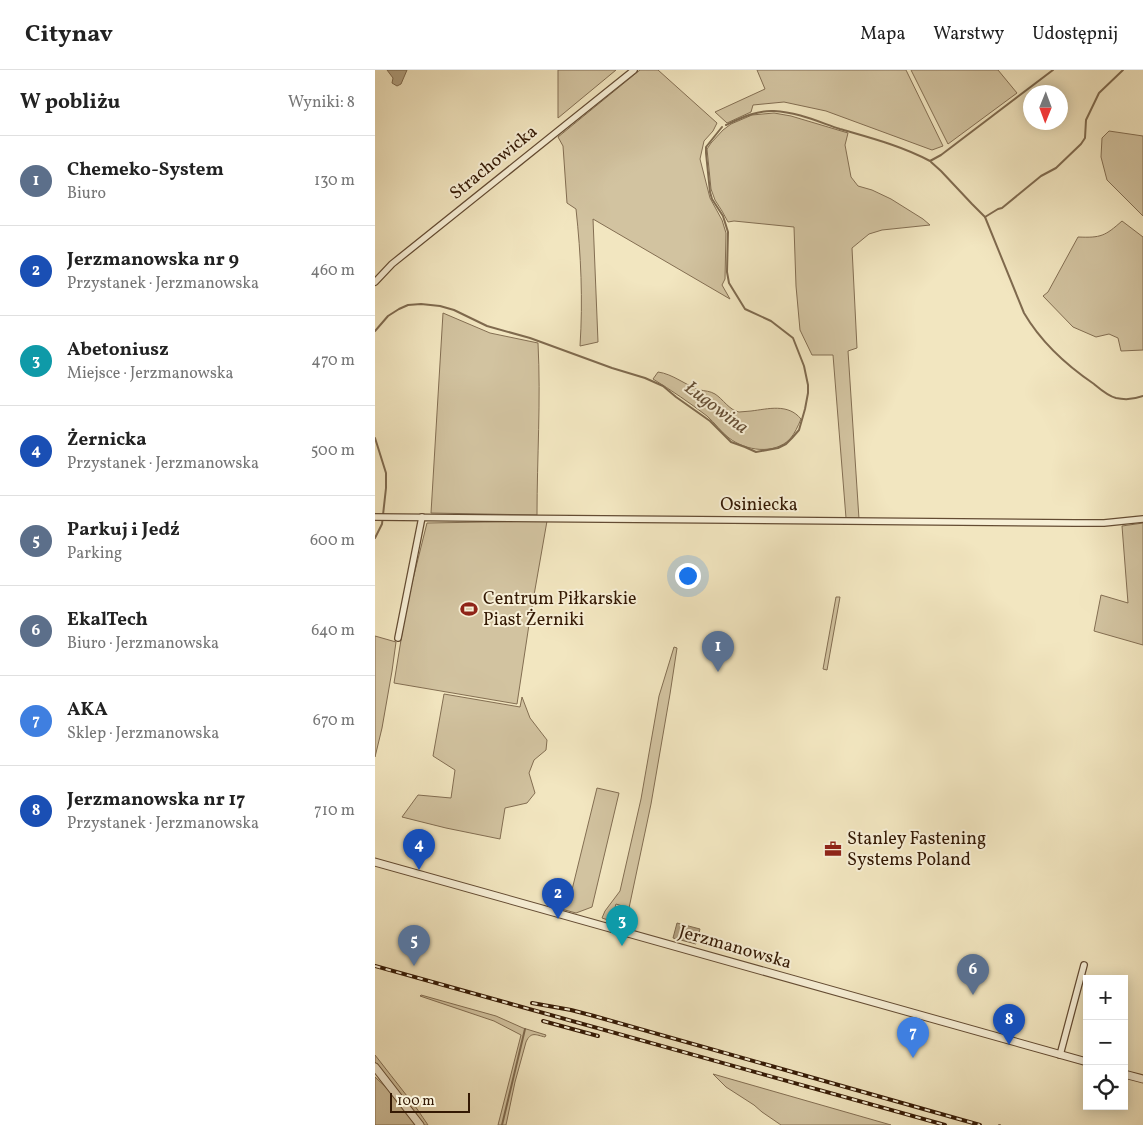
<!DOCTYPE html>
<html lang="pl">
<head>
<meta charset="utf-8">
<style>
	:root { --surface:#fff; --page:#f6f6f6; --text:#222; --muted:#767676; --line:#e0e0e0; --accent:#2563eb }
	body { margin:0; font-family:Vollkorn,serif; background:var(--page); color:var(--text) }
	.controls { position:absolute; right:15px; bottom:15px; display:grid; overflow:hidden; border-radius:0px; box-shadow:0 2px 12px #0003 }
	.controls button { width:45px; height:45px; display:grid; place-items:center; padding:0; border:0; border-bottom:1px solid var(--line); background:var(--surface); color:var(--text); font:25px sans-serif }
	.compass { position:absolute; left:648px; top:15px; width:45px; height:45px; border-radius:50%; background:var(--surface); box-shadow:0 2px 12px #0003; rotate:181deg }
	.scale { position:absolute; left:15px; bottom:12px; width:80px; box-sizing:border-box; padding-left:5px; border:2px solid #341904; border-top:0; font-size:14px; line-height:18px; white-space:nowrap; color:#341904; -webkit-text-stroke:4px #f7efd6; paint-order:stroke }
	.you { position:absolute; left:312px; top:505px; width:18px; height:18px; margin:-12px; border:4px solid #fff; border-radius:50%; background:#1a73e8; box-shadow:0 0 0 8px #1a73e833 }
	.badge { display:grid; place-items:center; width:32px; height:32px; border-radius:50%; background:var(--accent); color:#fff; font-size:16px; font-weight:700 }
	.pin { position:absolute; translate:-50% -41px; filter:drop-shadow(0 1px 2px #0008) }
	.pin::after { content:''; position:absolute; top:26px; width:18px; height:15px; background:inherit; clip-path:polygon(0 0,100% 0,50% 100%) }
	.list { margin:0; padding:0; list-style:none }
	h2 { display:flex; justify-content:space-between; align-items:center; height:65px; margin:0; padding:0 20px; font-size:21px }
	h2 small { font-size:16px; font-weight:400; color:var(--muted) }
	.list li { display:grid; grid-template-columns:32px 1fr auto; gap:15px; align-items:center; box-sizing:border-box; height:90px; padding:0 20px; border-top:1px solid var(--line) }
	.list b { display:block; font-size:19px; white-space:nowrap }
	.list p { margin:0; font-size:16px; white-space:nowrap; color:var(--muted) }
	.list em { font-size:16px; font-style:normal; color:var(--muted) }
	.icon { flex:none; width:28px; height:28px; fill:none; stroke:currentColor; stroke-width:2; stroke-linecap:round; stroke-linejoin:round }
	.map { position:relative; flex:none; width:768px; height:1055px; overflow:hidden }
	header { display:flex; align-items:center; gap:30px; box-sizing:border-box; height:70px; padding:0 25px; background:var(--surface); border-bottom:1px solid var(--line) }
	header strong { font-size:24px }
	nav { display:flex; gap:28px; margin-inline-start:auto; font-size:18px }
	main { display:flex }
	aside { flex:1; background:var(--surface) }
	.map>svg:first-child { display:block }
</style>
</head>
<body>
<header>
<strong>Citynav</strong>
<nav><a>Mapa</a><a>Warstwy</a><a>Udostępnij</a></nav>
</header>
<main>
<aside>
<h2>W pobliżu<small>Wyniki: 8</small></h2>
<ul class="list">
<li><span class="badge" style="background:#5c6f8a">1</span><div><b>Chemeko-System</b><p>Biuro</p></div><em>130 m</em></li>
<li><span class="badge" style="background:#1a4fb4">2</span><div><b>Jerzmanowska nr 9</b><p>Przystanek · Jerzmanowska</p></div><em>460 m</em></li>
<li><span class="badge" style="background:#0f9aa8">3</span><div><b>Abetoniusz</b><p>Miejsce · Jerzmanowska</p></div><em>470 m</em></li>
<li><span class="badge" style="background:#1a4fb4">4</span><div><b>Żernicka</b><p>Przystanek · Jerzmanowska</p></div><em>500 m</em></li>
<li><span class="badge" style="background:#5c6f8a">5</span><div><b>Parkuj i Jedź</b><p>Parking</p></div><em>600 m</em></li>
<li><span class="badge" style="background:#5c6f8a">6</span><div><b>EkalTech</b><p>Biuro · Jerzmanowska</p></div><em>640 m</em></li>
<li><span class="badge" style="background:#3f7fe0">7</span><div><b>AKA</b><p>Sklep · Jerzmanowska</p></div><em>670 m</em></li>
<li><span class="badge" style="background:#1a4fb4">8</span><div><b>Jerzmanowska nr 17</b><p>Przystanek · Jerzmanowska</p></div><em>710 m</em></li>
</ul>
</aside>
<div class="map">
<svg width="768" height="1055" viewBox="0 0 768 1055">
	<rect width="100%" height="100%" fill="#f2e6c0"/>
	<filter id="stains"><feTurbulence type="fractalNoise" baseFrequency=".004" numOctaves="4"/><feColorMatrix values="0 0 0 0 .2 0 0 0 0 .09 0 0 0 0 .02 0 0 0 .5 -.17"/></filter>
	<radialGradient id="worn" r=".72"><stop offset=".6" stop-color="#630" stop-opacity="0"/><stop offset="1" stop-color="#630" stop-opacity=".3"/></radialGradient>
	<g fill="#d2c3a0" stroke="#836e52">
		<polygon points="183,0 241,0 183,48"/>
		<path d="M265,0H283L342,53L338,61L329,71L325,89L335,128L347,150L351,163L350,209L347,215L355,229L218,149L223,272L205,276C208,230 206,185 201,139L192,133L188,76L183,67Z"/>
		<polygon points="382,0 531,0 568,76 557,80 451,41 409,32 378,35 376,42 352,53 340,42 390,19"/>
		<polygon points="536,0 623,0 642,23 573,74"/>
		<polygon points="399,43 416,46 473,63 470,75 476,107 483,116 497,120 516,129 548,149 555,155 507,160 494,164 477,178 482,278 473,281 484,449 471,448 458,285 437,285 425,260 421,216 419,157 359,151 353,152 347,141 340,130 336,119 332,79 336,73 348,60 356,54 377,45"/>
		<polygon points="734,61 768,66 768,146 732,110 726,87 727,68"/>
		<path d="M747,151L768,167V280L746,281L743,268L734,264L721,267L698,257L668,226L673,222L703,167C726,168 730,166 747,151Z"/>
		<path d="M68,243L115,263L163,273C166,331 162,388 162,445L56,443Z"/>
		<path d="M283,302C298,304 310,315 325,320C330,321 335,321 340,324C348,329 354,340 364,342C368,342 372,341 376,341C393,339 413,333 426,349C423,356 420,363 415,369C399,385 371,381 354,368C346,362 340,353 332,346C315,333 296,320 278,309Z"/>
		<polygon points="172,451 155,548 142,634 19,613 32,533 52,453"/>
		<polygon points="768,453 768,575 719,561 726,525 753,533 747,456"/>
		<polygon points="461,527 465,527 452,600 448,599"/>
		<polygon points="0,566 21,572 17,601 7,658 0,687"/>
		<polygon points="299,577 302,578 295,624 276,734 254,838 241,834 236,851 227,848 230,841 245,821 266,729 284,626"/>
		<polygon points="69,624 145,637 147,627 155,648 172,670 171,680 159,690 154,703 160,723 152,733 130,738 125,769 71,758 27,747 43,725 76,728 80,700 58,686"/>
		<polygon points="222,718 244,723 217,837 201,843 179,837 181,831 194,832"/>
		<path d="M46,925L121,946L148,958L171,965L170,967C161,965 156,961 151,972L140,1012L131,1055H123L146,965L119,951L45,926Z"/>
		<path d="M0,985C11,999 21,1012 32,1026C40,1035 46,1045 53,1055H48L0,992Z"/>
		<polygon points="338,1004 516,1055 406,1055 387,1042 379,1035 351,1017"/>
		<polygon points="0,1007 15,1021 41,1055 0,1055"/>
	</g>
	<g fill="#b1a080" stroke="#7f6a4e">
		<polygon points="12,0 32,0 26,14 22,16 17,13 18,8"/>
		<polygon points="302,853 325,859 321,874 298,868"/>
	</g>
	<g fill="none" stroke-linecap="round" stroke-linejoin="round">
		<g stroke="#7f6a4e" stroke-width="2">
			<path d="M351,55C366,48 382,40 399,41C422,42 444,52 465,59C496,68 527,76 555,91L566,85L678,0"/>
			<path d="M556,92L566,101L597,134L610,147L649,243C666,272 691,295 719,314C725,319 733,326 741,328C750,330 760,329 768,326"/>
			<polyline points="610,147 623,139 627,138 666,106 681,98 706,74 710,68 711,50 724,23 748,0"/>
			<polyline points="0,261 13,246 24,239 33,235 46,234 65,236 79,240 112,256 155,268 237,298 270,308 288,316 301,327 335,351 356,372 370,377 381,382 403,378 411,374 417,368 424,360 430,339 433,323 433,315 429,296 418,268 396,251 370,239 354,213 352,202 353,162 348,146 337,129 335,122 331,83 331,77 347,57"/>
			<polyline points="0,368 11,403 11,418 7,454 0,468"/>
			<polyline points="127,1055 150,959"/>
			<polyline points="624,1055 625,1055"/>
		</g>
		<g stroke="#644c33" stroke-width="8">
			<g id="minor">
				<polyline points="0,212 17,194 259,0"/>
				<polyline points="0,447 700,453 729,453 768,449"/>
				<polyline points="23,568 47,447"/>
				<polyline points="685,985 709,895"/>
			</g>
		</g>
		<g stroke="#644c33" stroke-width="9">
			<g id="tertiary">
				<polyline points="0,792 712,992"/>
				<polyline points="0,997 45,1055"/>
				<polyline points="749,1004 768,1009"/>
			</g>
		</g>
		<use href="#minor" stroke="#f7efd6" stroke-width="5.5"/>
		<use href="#tertiary" stroke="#f7efd6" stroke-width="7"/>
		<g stroke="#341904" stroke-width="4">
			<g id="rail">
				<polyline points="0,896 570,1055"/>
				<polyline points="157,933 196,940 219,946 605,1055"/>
				<polyline points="168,951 223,966"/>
			</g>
		</g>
		<use href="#rail" stroke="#f7efd6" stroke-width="2" stroke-dasharray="5.5" stroke-linecap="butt"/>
	</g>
	<defs>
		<g id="stadium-bare" transform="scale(1.35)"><path d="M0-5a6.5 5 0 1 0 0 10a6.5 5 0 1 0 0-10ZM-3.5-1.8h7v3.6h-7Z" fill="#8f2418" stroke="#f7efd6" stroke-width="2.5" paint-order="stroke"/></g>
		<g id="office-bare" transform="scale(1.35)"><path d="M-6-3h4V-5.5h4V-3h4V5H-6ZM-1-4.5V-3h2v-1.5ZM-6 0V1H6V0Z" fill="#8f2418" stroke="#f7efd6" stroke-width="2.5" paint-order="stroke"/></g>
	</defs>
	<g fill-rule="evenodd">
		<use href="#stadium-bare" x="94" y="539"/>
		<use href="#office-bare" x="458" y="779"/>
	</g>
	<g text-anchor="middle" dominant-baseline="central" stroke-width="4" stroke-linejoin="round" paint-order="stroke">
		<g font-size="18" fill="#341904" stroke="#f7efd6">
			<text transform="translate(119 93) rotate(-39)">Strachowicka</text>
			<text x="384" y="435">Osiniecka</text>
			<text transform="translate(360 878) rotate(16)">Jerzmanowska</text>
		</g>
		<g font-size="18" fill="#341904" stroke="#f7efd6" text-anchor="start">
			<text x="108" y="529">Centrum Piłkarskie<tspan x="108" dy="21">Piast Żerniki</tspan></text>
			<text x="472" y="769">Stanley Fastening<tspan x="472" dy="21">Systems Poland</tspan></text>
		</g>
		<g font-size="19" font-style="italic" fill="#664f36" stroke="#f7efd6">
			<text transform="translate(341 338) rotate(37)">Ługowina</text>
		</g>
	</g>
	<rect width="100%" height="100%" filter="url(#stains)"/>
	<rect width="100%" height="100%" fill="url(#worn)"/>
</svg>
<div class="controls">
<button>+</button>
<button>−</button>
<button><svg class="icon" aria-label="locate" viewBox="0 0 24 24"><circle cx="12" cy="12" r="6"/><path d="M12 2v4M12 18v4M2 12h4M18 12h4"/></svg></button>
</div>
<svg class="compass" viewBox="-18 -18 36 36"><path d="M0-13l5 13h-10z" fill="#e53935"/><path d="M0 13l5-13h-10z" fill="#767676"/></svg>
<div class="scale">100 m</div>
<div class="you"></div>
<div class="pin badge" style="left:343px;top:602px;background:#5c6f8a">1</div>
<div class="pin badge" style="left:183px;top:849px;background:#1a4fb4">2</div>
<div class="pin badge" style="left:247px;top:876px;background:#0f9aa8">3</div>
<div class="pin badge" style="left:44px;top:800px;background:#1a4fb4">4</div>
<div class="pin badge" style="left:39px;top:896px;background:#5c6f8a">5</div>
<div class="pin badge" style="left:598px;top:925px;background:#5c6f8a">6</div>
<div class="pin badge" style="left:538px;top:988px;background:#3f7fe0">7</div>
<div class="pin badge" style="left:634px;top:975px;background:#1a4fb4">8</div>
</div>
</main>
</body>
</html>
